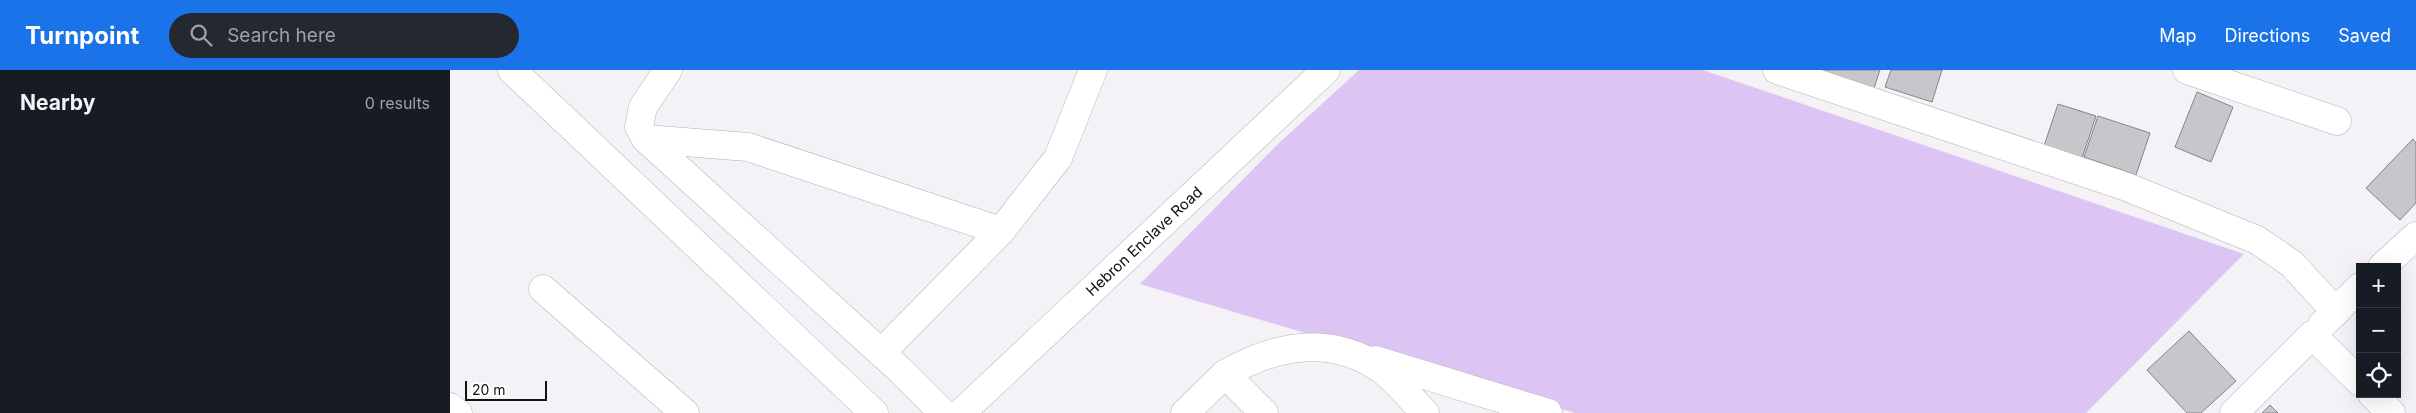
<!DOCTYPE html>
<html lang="en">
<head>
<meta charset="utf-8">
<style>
	:root { --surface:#171b24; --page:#242831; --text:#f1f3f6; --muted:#9ea1a6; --line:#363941; --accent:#1a73e8 }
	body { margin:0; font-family:Inter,sans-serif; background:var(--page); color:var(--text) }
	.controls { position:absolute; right:15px; bottom:15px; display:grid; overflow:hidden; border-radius:0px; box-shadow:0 5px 20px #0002 }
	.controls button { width:45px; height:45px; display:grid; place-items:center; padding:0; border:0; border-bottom:1px solid var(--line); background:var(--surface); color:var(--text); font:25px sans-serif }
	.scale { position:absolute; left:15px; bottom:12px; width:82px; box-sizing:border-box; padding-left:5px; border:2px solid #111112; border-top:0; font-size:14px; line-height:18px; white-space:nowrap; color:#111112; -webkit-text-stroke:4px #fff; paint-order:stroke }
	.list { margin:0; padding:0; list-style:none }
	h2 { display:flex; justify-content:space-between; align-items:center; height:65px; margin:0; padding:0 20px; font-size:21px }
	h2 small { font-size:16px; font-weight:400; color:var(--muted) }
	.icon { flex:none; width:28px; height:28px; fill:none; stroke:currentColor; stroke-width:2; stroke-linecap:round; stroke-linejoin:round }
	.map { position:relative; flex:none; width:1966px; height:343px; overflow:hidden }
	header { display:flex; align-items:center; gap:30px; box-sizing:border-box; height:70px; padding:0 25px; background:var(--accent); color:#fff }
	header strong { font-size:24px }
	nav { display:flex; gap:28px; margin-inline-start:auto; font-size:18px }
	.search { width:350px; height:45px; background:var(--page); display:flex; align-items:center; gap:12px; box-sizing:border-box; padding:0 18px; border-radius:28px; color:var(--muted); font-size:19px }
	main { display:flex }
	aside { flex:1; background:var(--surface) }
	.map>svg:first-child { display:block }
</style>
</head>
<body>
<header>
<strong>Turnpoint</strong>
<div class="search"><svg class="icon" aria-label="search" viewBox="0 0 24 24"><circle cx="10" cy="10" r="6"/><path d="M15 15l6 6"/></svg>Search here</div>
<nav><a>Map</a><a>Directions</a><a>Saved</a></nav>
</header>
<main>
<aside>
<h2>Nearby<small>0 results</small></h2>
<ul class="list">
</ul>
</aside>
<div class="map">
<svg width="1966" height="343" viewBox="0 0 1966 343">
	<rect width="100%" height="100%" fill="#f4f2f6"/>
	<polygon fill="#dcc5f2" points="909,0 1253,0 1794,184 1636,343 1125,343 690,214 828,74"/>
	<g fill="#c8c6ca" stroke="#878589">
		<polygon points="1361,0 1430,0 1423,21"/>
		<polygon points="1441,0 1492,0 1482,32 1435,17"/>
		<polygon points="1747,22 1783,37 1761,92 1725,77"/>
		<polygon points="1608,34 1646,46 1632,88 1594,76"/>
		<polygon points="1648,46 1700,63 1686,105 1634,87"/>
		<polygon points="1963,69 1966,73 1966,133 1950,150 1916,118"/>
		<polygon points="1739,261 1786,311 1751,343 1737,343 1697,300"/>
		<polygon points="1820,335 1828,343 1812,343"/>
	</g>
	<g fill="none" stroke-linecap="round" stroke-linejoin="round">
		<g stroke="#b4b2b6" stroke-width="29">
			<g id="minor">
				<polyline points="62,0 424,343"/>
				<polyline points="218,0 193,37 189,57 196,69 450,300 493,343"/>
				<polyline points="1327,0 1677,117 1807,170 1842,194 1886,242"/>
				<polyline points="1737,0 1887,51"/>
				<polyline points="196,69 298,77 551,161"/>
				<polyline points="1932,197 1966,166"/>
				<polyline points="93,219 235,343"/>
				<polyline points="1872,255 1910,217"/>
				<polyline points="431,283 551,161 608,88 643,0"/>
				<polyline points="925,290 1098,343"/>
				<path d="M775,304C826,275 880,264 931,299C947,311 961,329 975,343"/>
				<polyline points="1922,324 1941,343"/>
				<polyline points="0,337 8,343"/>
				<polyline points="511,343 876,0"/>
				<polyline points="735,343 775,304 814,343"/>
				<polyline points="1784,343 1862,265 1910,312"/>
			</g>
		</g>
		<use href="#minor" stroke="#fff" stroke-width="28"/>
	</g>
	<g text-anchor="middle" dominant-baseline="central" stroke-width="5" stroke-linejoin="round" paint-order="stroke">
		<g font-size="15" fill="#111112" stroke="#fff">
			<text transform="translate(694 171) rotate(-43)">Hebron Enclave Road</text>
		</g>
	</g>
</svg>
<div class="controls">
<button>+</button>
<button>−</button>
<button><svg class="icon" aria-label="locate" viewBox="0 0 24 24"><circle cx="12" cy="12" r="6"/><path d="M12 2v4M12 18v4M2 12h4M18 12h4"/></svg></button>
</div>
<div class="scale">20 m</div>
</div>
</main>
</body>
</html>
